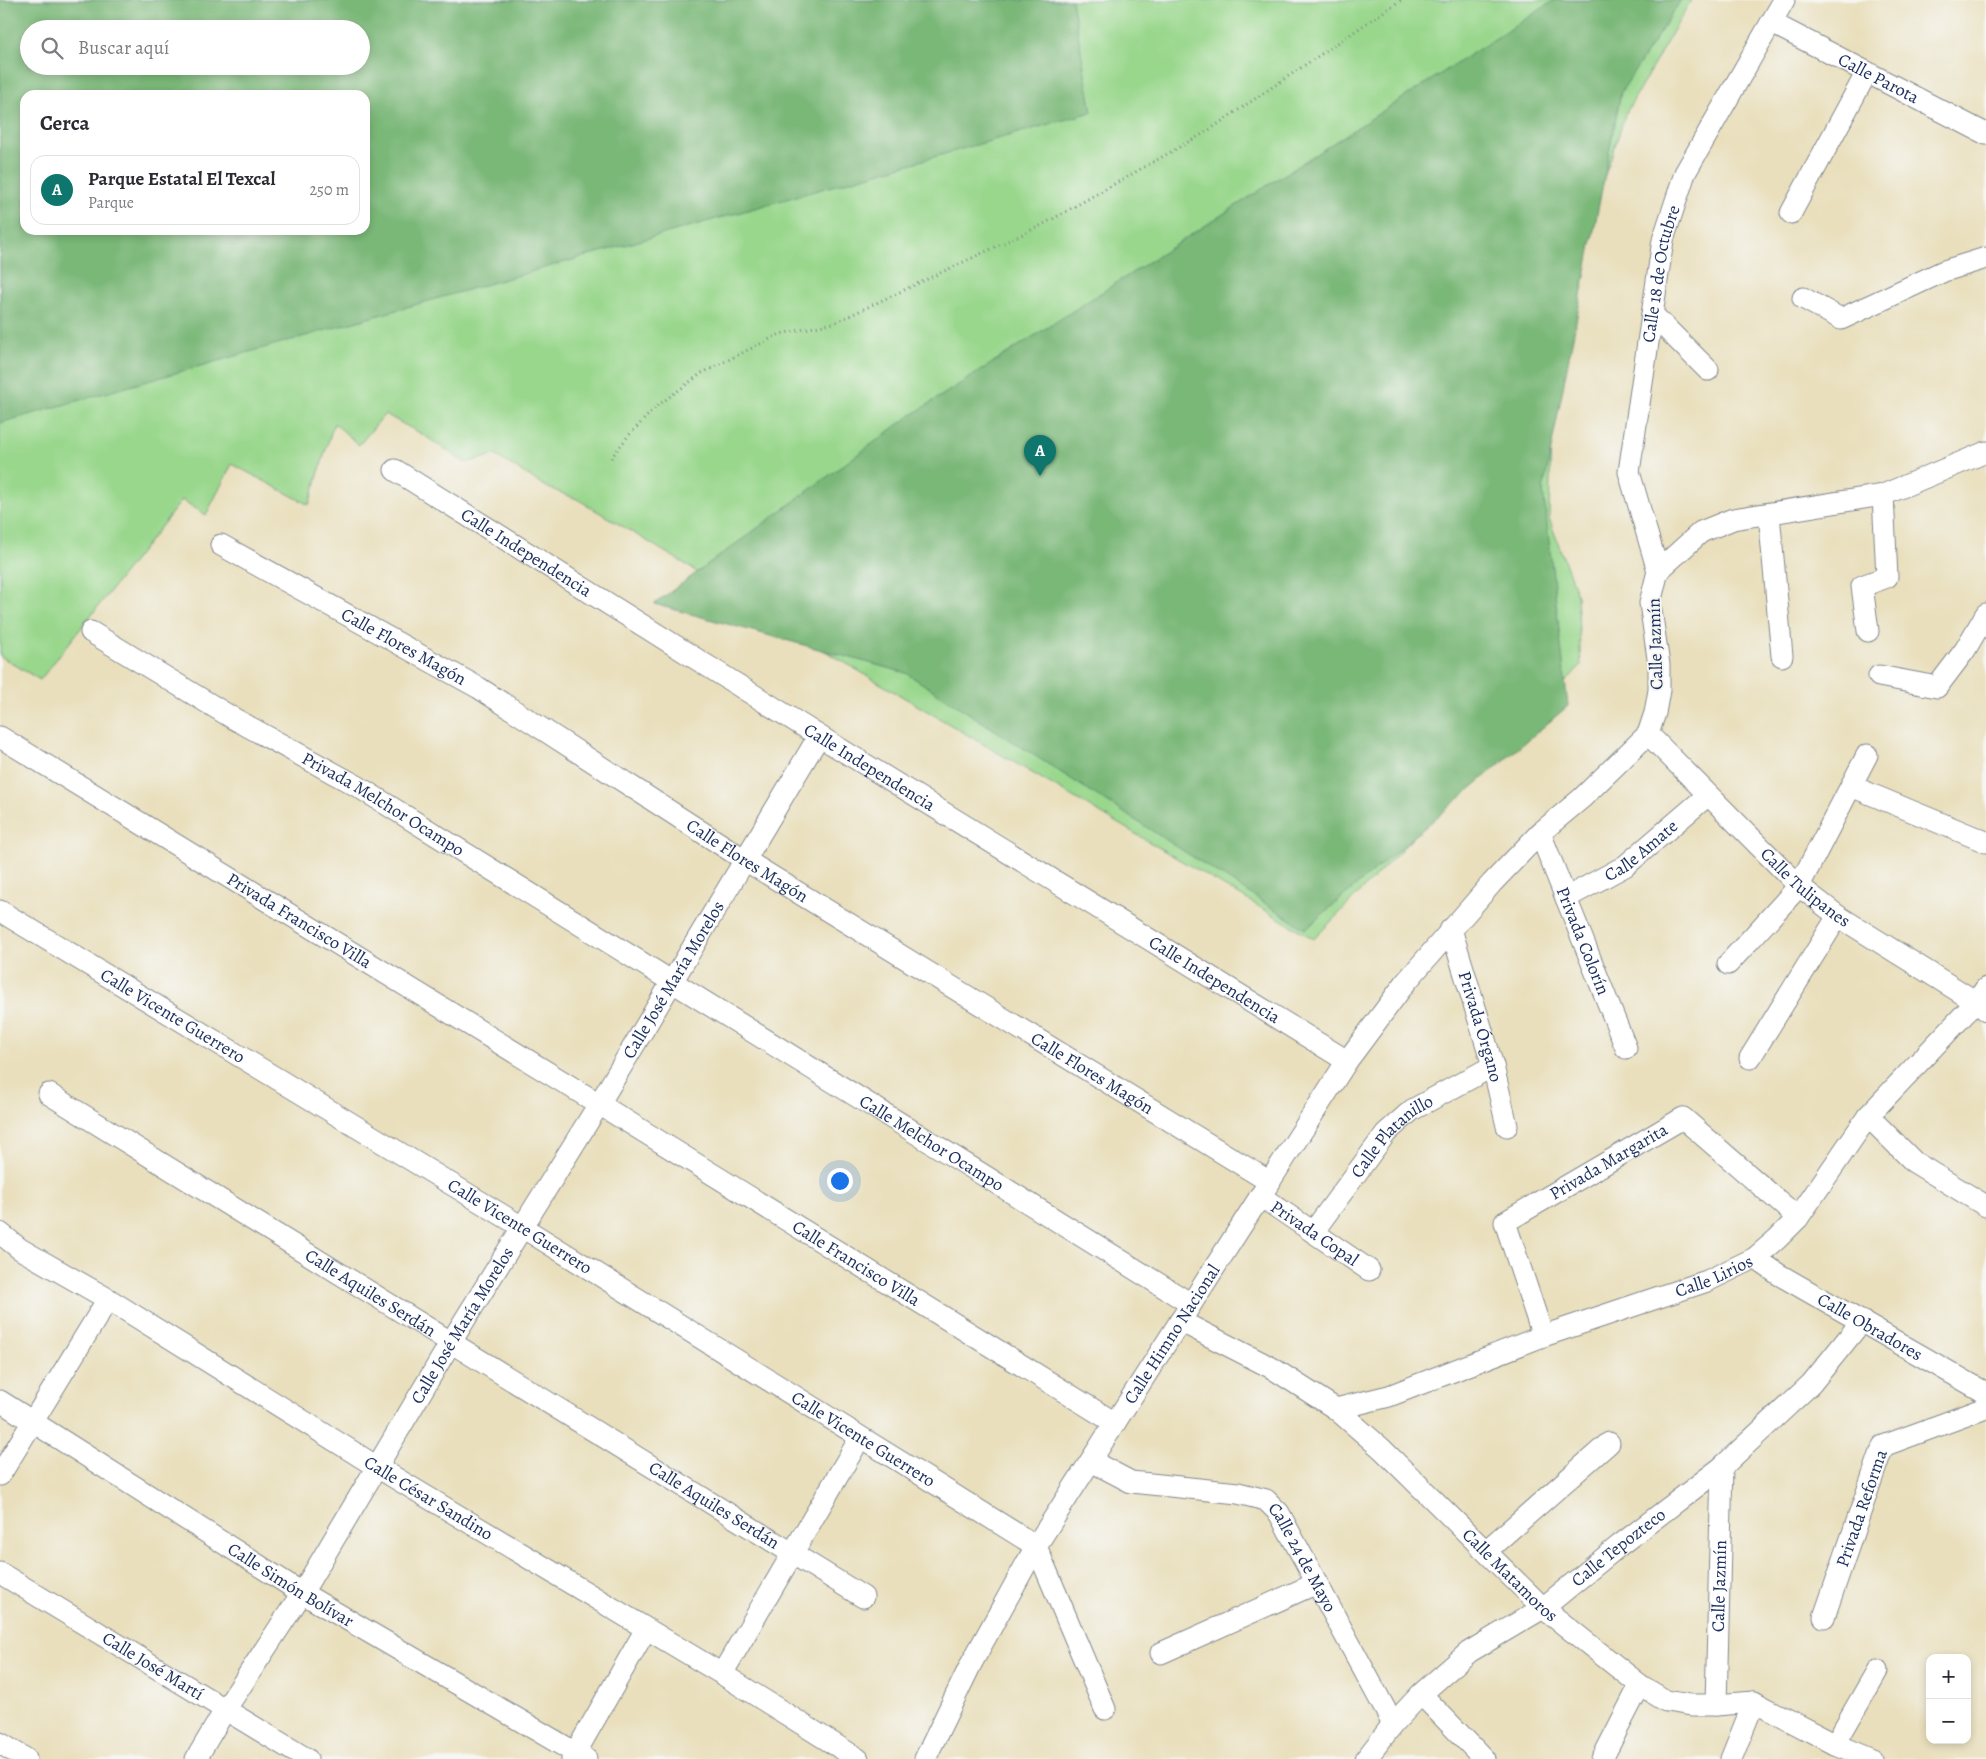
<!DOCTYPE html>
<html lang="es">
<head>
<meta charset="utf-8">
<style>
	:root { --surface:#fff; --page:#f7f7f7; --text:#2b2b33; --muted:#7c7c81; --line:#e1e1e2; --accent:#0f766e }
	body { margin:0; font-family:Alegreya,serif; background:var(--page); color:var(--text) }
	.controls { position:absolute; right:15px; bottom:15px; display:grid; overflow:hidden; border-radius:10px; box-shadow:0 2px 8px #0003 }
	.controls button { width:45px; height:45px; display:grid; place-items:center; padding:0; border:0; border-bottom:1px solid var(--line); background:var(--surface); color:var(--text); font:25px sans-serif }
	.you { position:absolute; left:839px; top:1180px; width:18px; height:18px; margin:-12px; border:4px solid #fff; border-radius:50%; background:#1a73e8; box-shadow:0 0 0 8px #1a73e833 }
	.badge { display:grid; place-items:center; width:32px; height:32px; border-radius:50%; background:var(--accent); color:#fff; font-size:16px; font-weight:700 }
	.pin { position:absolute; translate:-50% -41px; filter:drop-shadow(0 1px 2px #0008) }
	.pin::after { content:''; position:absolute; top:26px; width:18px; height:15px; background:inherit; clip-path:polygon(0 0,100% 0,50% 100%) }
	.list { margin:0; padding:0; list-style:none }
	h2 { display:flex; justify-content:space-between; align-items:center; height:65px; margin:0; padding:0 20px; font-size:21px }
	h2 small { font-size:16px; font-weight:400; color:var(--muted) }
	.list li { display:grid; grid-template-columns:32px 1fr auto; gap:15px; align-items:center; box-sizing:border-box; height:70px; margin:0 10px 10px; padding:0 10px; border:1px solid var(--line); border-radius:15px }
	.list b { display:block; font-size:19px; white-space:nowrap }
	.list p { margin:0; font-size:16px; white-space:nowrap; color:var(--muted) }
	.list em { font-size:16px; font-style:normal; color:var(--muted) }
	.icon { flex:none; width:28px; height:28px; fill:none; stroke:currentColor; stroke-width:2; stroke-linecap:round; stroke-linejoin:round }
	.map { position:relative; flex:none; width:1986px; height:1759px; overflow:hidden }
	.search { position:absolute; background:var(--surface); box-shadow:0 2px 8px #0003; left:20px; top:20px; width:350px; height:55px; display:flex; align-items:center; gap:12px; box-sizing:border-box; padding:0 18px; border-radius:28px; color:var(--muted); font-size:19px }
	.panel { position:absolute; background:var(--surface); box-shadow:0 2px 8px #0003; left:20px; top:90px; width:350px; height:145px; border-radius:15px }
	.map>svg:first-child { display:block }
</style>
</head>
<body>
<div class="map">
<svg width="1986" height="1759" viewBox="0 0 1986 1759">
	<rect width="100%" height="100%" fill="#f6f6f2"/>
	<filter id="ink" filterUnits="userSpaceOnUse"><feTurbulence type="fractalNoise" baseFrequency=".02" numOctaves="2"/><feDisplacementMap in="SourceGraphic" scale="10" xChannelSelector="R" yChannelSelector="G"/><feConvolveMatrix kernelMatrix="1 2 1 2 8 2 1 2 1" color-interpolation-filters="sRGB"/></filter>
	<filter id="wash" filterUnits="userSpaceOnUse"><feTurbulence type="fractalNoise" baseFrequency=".0096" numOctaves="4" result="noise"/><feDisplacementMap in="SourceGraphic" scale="20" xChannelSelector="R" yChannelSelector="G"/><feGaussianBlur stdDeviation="1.12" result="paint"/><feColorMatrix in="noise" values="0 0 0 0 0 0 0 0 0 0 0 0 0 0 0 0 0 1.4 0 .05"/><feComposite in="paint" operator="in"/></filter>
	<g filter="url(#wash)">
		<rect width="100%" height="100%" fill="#e9dfbc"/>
		<path fill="#99d78c" stroke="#5a8375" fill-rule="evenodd" d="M0,0H1691L1626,113L1594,208L1553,364L1549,518L1577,595L1581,666L1314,939L735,598L685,564L577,499L548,488L495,455L465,463L425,436L385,414L359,445L334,423L309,505L232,464L206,515L182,500L40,680L0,656ZM29,29H361V66H29ZM25,95H365V230H25Z"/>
		<g fill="#7ab878" stroke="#4a746b" fill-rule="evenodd">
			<path d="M0,0H1072L1092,112L0,423ZM29,29H361V66H29ZM25,95H365V230H25Z"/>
			<polygon points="1555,0 1681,0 1621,92 1543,490 1568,706 1305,929 906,673 654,604 910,416"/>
		</g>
	</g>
	<g filter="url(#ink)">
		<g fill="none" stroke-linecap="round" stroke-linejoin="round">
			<g stroke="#82878d" stroke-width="23">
				<g id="minor">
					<path id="s1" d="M1772,23L1986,134"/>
					<polyline points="1791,213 1867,72"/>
					<polyline points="1803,298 1841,319 1944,271 1986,258"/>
					<polyline points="1652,314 1708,370"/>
					<path id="s2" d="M395,470L819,736L1347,1061"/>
					<polyline points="1769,514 1782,656"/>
					<path id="s3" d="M221,545L479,688L745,860L1270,1182"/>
					<path id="s4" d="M1658,571L1629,472L1663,240L1685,173L1784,0"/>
					<polyline points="1868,631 1862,586 1887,577 1883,495"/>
					<path id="s5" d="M91,632L231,717L357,786L1191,1304"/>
					<polyline points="1879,676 1937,687 1965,650 1986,614"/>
					<path id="s6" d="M1648,734L1799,886L1838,916L1976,1002L1986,1010"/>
					<path id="s7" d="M0,737L599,1104L1115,1423"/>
					<polyline points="1851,786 1986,842"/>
					<path id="s8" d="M1540,833L1626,1048"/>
					<path id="s9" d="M1566,898L1625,866L1708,795"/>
					<path id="s10" d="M0,911L522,1227L1036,1546L1105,1709"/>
					<path id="s11" d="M1451,929L1493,1066L1507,1126"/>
					<polyline points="1728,964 1799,886 1867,755"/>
					<polyline points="1750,1058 1838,916"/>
					<path id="s12" d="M49,1094L863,1597"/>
					<polyline points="1868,1116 1914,1162 1986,1206"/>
					<path id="s13" d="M1260,1196L1369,1270"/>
					<path id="s14" d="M1313,1232L1386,1133L1412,1110L1493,1066"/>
					<path id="s15" d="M0,1233L20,1249L108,1299L377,1467L722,1674L858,1759"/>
					<path id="s16" d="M1755,1258L1778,1274L1986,1393"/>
					<path id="s17" d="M1180,1321L1272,1368L1336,1409L1382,1449L1543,1608L1640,1685L1666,1701L1691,1705H1716L1754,1702L1835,1744L1871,1759"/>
					<path id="s18" d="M1543,1336L1505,1222L1683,1118L1798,1218"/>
					<path id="s19" d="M0,1401L302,1593L586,1759"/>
					<path id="s20" d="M1336,1409L1389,1396L1543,1336L1707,1281L1755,1258L1777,1239L1798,1218L1868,1116L1976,1002L1986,988"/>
					<path id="s21" d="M1091,1461L1131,1482L1238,1493L1266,1500L1279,1513L1393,1724"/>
					<polyline points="0,1475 108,1299"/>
					<polyline points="1486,1551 1609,1443"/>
					<path id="s22" d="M0,1573L307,1759"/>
					<path id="s23" d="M1824,1617L1883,1446L1986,1408"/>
					<polyline points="1161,1653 1317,1583"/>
					<polyline points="722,1674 860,1438"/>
					<polyline points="1421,1694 1484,1759"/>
					<path id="s24" d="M1716,1705L1722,1467"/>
					<polyline points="0,1743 26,1759"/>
					<polyline points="1835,1744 1877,1671"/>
					<path id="s25" d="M196,1759L225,1710L302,1593L451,1342L599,1104L819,736"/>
					<polyline points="572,1759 646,1629"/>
					<path id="s26" d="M925,1759L971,1664L1036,1546L1347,1061L1406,982L1492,883L1540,833L1582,798L1648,734L1655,713L1659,690V665L1650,603L1658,571L1701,532L1733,519L1883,495L1986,452"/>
					<path id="s27" d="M1366,1759L1393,1724L1421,1694L1469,1652L1543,1608L1620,1545L1722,1467L1811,1384L1862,1321"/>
					<polyline points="1602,1759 1640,1685"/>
					<polyline points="1731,1759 1754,1702"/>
				</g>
			</g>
			<polyline stroke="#82878d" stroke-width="3" stroke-dasharray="1 4" stroke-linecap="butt" points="611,458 629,435 657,406 702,373 780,334 834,323 1042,225 1206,132 1401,0"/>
			<use href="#minor" stroke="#fff" stroke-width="21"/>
		</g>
	</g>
	<g text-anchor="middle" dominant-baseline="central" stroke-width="4" stroke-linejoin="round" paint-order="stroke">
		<g font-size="18" fill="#1b2f5e" stroke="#f6f6f2">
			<text stroke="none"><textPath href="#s1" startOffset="120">Calle Parota</textPath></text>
			<text stroke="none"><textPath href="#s4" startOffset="304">Calle 18 de Octubre</textPath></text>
			<text stroke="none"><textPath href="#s2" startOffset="155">Calle Independencia</textPath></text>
			<text transform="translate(1655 644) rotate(-92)">Calle Jazmín</text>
			<text stroke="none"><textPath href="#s3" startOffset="209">Calle Flores Magón</textPath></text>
			<text stroke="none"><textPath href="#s2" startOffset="560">Calle Independencia</textPath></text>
			<text stroke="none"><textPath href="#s5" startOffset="339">Privada Melchor Ocampo</textPath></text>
			<text stroke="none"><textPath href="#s9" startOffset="89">Calle Amate</textPath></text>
			<text stroke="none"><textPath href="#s3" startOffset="614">Calle Flores Magón</textPath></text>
			<text stroke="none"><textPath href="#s6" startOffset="220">Calle Tulipanes</textPath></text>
			<text stroke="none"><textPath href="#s7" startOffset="351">Privada Francisco Villa</textPath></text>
			<text stroke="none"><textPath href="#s8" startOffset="116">Privada Colorín</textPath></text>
			<text stroke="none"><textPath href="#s25" startOffset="914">Calle José María Morelos</textPath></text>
			<text stroke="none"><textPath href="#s2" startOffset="965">Calle Independencia</textPath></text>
			<text stroke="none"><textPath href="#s10" startOffset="202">Calle Vicente Guerrero</textPath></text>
			<text stroke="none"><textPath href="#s11" startOffset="102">Privada Órgano</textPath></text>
			<text stroke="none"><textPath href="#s3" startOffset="1019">Calle Flores Magón</textPath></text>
			<text stroke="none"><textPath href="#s14" startOffset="125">Calle Platanillo</textPath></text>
			<text stroke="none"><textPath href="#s5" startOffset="984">Calle Melchor Ocampo</textPath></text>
			<text stroke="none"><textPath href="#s18" startOffset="240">Privada Margarita</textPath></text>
			<text stroke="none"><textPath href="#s10" startOffset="608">Calle Vicente Guerrero</textPath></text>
			<text stroke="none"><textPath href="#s13" startOffset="66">Privada Copal</textPath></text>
			<text stroke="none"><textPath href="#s7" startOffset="1005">Calle Francisco Villa</textPath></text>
			<text stroke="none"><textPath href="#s20" startOffset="401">Calle Lirios</textPath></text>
			<text stroke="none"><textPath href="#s12" startOffset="378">Calle Aquiles Serdán</textPath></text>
			<text stroke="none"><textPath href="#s25" startOffset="509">Calle José María Morelos</textPath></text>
			<text stroke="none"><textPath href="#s16" startOffset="134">Calle Obradores</textPath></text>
			<text stroke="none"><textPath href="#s26" startOffset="492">Calle Himno Nacional</textPath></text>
			<text stroke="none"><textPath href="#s10" startOffset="1012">Calle Vicente Guerrero</textPath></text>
			<text stroke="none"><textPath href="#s15" startOffset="504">Calle César Sandino</textPath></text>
			<text stroke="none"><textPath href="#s12" startOffset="782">Calle Aquiles Serdán</textPath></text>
			<text stroke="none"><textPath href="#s23" startOffset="115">Privada Reforma</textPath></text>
			<text stroke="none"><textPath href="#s27" startOffset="332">Calle Tepozteco</textPath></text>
			<text stroke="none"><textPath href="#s21" startOffset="250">Calle 24 de Mayo</textPath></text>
			<text stroke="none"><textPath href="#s17" startOffset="420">Calle Matamoros</textPath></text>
			<text stroke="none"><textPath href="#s19" startOffset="344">Calle Simón Bolívar</textPath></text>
			<text stroke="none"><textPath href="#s24" startOffset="119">Calle Jazmín</textPath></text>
			<text stroke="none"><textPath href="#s22" startOffset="179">Calle José Martí</textPath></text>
		</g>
	</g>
</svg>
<div class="controls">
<button>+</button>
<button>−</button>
</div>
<div class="you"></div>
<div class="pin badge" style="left:1040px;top:476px">A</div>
<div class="search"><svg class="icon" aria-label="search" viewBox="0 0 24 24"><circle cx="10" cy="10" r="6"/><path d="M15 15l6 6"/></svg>Buscar aquí</div>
<section class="panel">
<h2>Cerca<small></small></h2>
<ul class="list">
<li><span class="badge">A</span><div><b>Parque Estatal El Texcal</b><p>Parque</p></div><em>250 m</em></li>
</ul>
</section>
</div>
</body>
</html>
